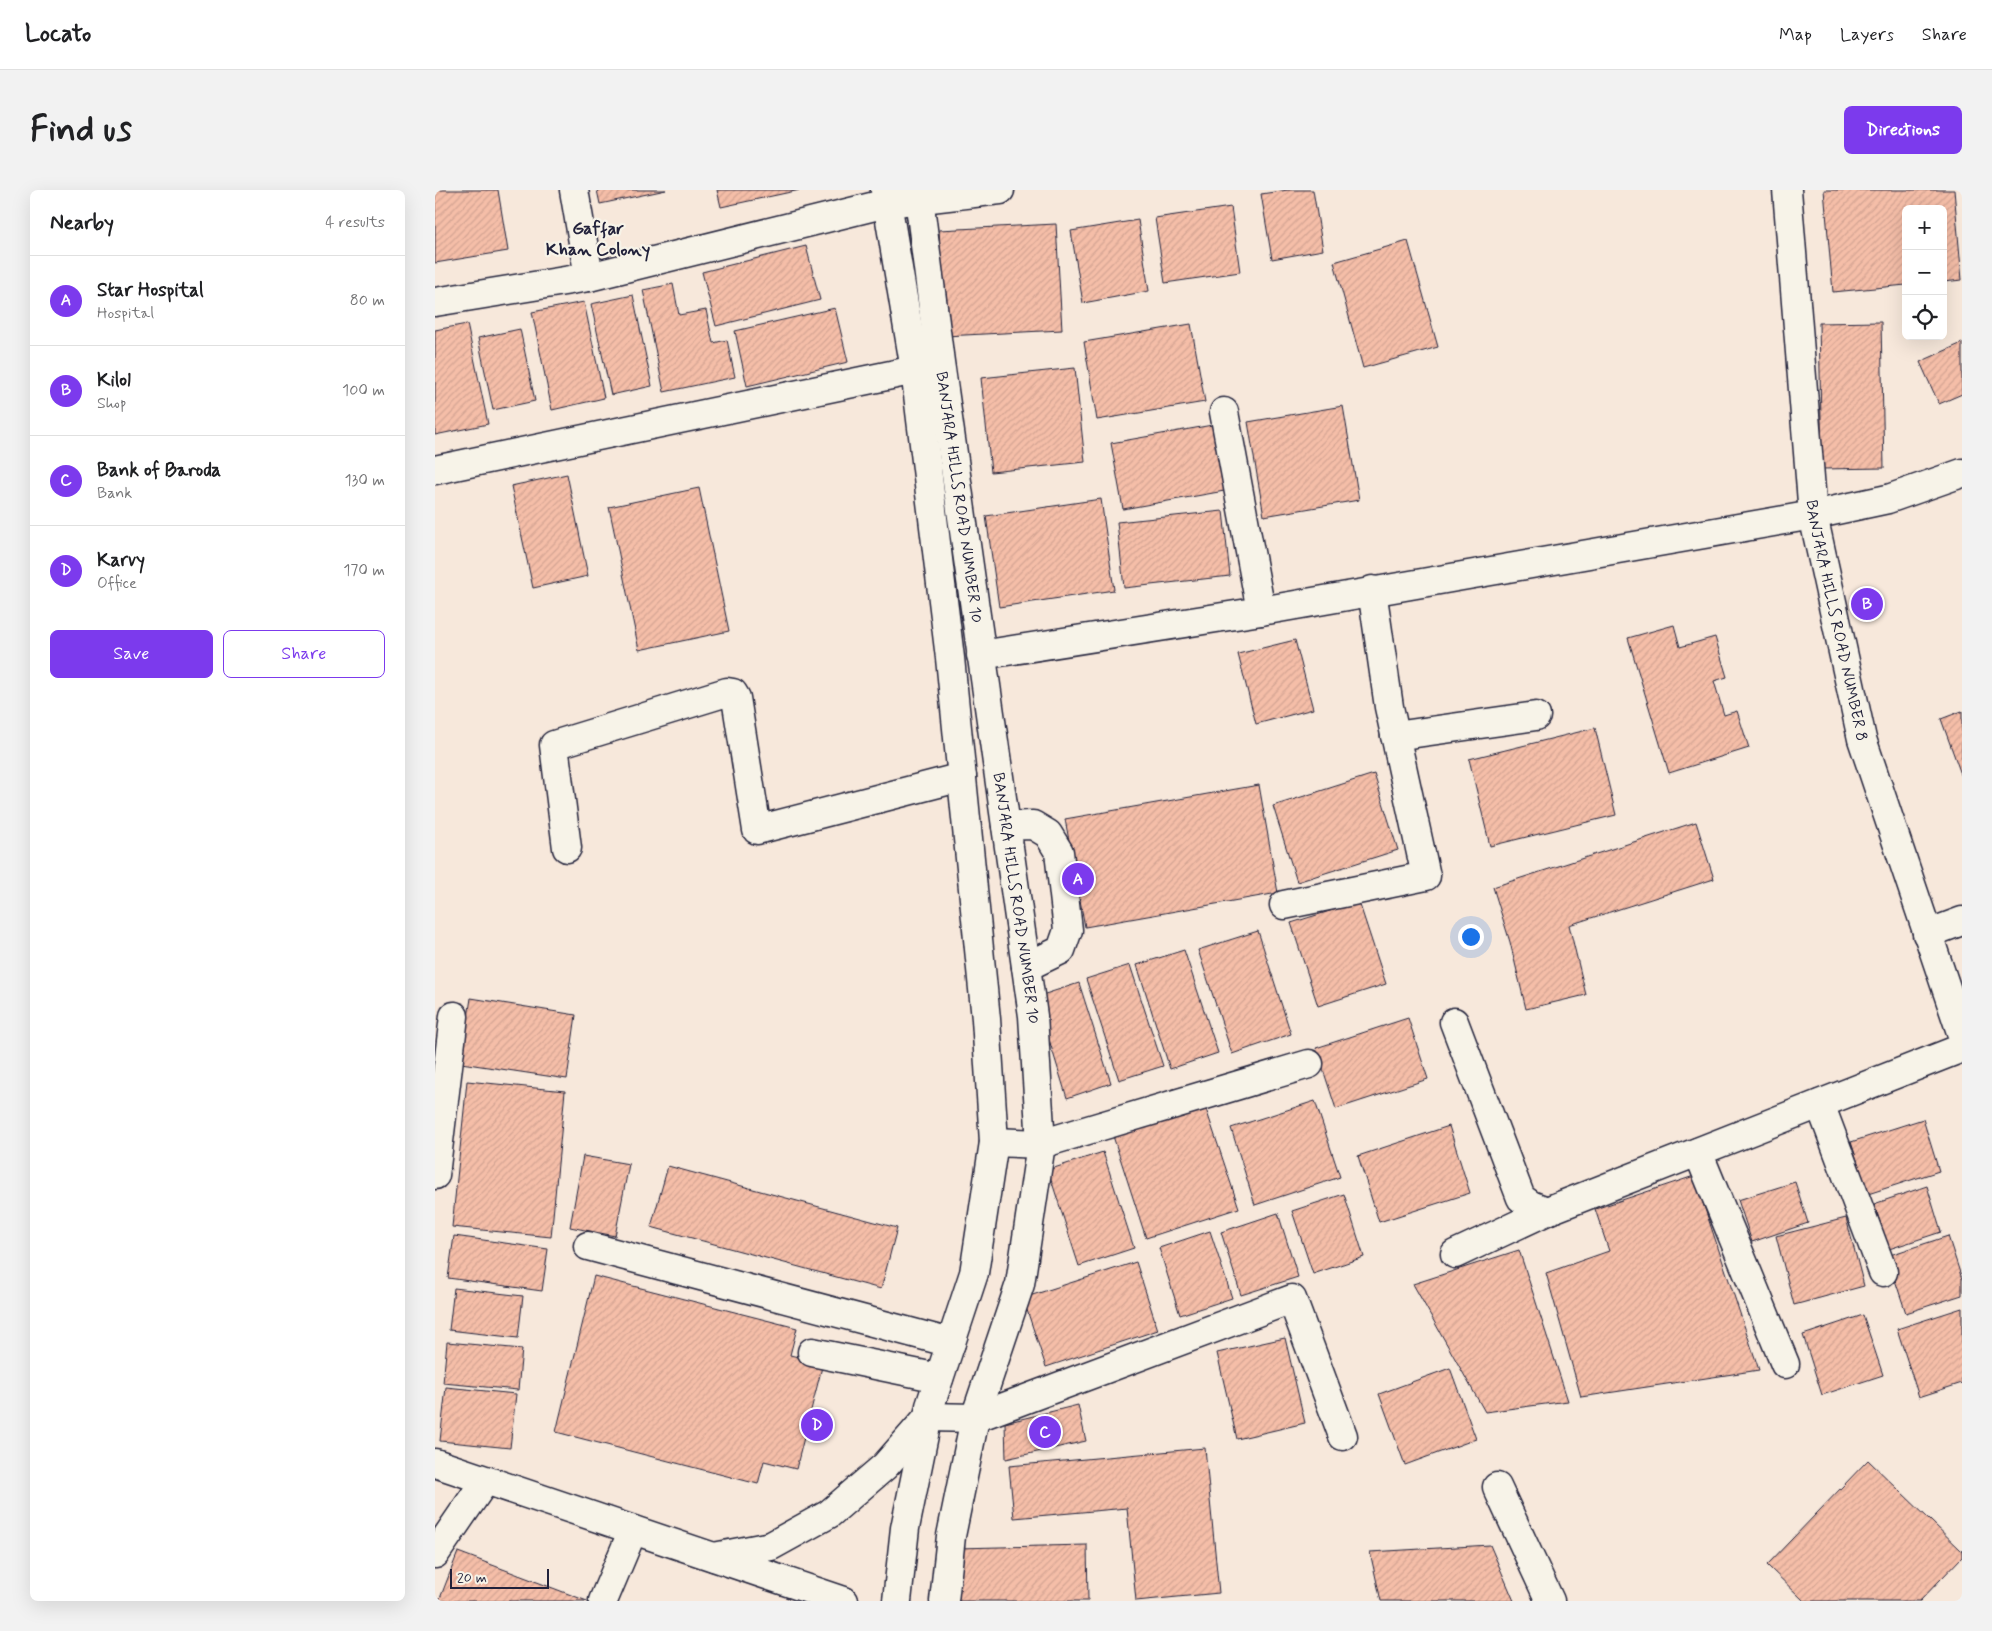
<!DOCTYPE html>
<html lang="en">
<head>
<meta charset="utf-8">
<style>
	:root { --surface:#fff; --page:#f2f2f2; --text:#202124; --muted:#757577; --line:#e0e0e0; --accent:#7c3aed }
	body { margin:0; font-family:Mynerve,sans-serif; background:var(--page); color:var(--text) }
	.controls { position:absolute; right:15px; top:15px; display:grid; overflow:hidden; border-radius:8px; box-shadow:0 5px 20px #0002 }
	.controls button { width:45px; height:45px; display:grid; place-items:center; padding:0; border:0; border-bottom:1px solid var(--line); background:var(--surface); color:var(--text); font:25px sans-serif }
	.scale { position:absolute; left:15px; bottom:12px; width:99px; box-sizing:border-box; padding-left:5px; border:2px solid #22223b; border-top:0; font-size:14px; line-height:18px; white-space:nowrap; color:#22223b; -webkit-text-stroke:4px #f7f3e8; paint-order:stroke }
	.you { position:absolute; left:1035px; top:746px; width:18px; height:18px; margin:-12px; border:4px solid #fff; border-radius:50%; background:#1a73e8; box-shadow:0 0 0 8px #1a73e833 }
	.badge { display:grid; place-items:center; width:32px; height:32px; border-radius:50%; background:var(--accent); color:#fff; font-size:16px; font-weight:700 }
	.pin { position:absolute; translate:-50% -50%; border:2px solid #fff; box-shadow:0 1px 5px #0006 }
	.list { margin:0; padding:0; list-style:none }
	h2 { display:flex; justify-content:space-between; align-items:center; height:65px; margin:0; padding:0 20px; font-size:21px }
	h2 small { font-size:16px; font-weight:400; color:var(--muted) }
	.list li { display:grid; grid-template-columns:32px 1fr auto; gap:15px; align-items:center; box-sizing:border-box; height:90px; padding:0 20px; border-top:1px solid var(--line) }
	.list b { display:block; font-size:19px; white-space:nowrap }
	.list p { margin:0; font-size:16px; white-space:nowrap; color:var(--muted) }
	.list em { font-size:16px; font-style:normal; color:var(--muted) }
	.actions { display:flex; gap:10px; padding:15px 20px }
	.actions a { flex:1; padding:11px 0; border:1px solid var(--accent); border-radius:8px; text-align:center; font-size:18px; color:var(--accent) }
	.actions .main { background:var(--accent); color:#fff }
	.icon { flex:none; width:28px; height:28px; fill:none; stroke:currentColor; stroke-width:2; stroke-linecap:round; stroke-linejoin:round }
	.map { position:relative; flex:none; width:1527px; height:1411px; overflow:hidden; border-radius:8px }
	header { display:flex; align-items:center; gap:30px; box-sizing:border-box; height:70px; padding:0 25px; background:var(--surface); border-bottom:1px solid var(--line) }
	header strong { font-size:24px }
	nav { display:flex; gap:28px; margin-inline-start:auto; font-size:18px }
	.intro { display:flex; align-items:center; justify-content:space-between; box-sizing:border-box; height:120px; padding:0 30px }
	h1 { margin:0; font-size:35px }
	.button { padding:12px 22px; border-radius:8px; background:var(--accent); color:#fff; font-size:18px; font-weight:700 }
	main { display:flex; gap:30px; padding:0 30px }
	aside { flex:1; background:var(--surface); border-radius:8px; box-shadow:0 5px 20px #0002 }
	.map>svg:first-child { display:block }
</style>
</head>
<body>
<header>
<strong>Locato</strong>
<nav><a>Map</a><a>Layers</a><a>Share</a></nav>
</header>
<div class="intro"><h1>Find us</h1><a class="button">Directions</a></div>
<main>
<aside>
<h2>Nearby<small>4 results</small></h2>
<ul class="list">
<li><span class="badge">A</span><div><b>Star Hospital</b><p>Hospital</p></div><em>80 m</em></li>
<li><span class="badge">B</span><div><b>Kilol</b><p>Shop</p></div><em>100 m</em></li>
<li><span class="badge">C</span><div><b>Bank of Baroda</b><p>Bank</p></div><em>130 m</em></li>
<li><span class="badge">D</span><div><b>Karvy</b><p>Office</p></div><em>170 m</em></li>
</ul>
<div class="actions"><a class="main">Save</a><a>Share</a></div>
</aside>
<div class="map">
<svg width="1527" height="1411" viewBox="0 0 1527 1411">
	<defs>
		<pattern id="building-hatch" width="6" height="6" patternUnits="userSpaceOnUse" patternTransform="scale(1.25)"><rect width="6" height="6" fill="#f5bea8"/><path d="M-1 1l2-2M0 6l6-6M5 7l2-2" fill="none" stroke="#d2a392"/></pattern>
	</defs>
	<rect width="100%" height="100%" fill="#f7e8db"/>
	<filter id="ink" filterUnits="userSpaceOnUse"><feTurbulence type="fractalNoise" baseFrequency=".02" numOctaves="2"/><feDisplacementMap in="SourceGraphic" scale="10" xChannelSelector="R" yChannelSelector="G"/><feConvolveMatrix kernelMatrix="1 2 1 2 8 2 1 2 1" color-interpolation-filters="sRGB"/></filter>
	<g filter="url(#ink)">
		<g fill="url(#building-hatch)" stroke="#22223b">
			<polygon points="0,0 63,0 73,61 0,73"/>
			<polygon points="162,0 231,0 165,14"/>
			<polygon points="282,0 365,0 286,17"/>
			<polygon points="853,0 878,0 888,60 837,69 826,4"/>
			<polygon points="1389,0 1519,0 1527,90 1508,92 1508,19 1471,19 1471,95 1398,102"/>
			<polygon points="796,17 805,82 730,93 720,28"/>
			<polygon points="703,30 714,101 648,113 636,41"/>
			<polygon points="621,34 627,140 510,146 504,40"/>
			<polygon points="973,51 1003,157 928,178 899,72"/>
			<polygon points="371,56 385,110 281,136 267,82"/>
			<polygon points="238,94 244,125 271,120 278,153 292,150 300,187 229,202 208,100"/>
			<polygon points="198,105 217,196 176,205 156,114"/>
			<polygon points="149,112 169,208 117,220 97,122"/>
			<polygon points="400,118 413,172 312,196 300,141"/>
			<polygon points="1446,132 1449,278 1387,279 1384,133"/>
			<polygon points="32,134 53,234 0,245 0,140"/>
			<polygon points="756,134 770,212 662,230 649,152"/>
			<polygon points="85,139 100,211 58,220 43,148"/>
			<polygon points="1527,153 1527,204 1504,214 1485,172"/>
			<polygon points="640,178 650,272 556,282 546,188"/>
			<polygon points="908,216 924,310 829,326 813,232"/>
			<polygon points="783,234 795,300 688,319 676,253"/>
			<polygon points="132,284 153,386 98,398 76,296"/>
			<polygon points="264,298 294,441 204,460 174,317"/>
			<polygon points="666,309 679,400 564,417 551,326"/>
			<polygon points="788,321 795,386 689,398 682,332"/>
			<polygon points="1239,435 1245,457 1280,447 1292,487 1279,491 1289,525 1302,521 1314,558 1234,583 1193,448"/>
			<polygon points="860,450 878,519 821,534 803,464"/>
			<polygon points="1527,521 1527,587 1506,529"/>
			<polygon points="1160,538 1181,625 1055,656 1034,569"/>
			<polygon points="939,584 963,660 862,692 838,616"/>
			<polygon points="824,595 843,703 650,737 630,629"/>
			<polygon points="1261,632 1279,689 1134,735 1151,805 1091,819 1075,752 1058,697"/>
			<polygon points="924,712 951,794 883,816 856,733"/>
			<polygon points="823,741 856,844 797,864 763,760"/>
			<polygon points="749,760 783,863 735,879 702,775"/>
			<polygon points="695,775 728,876 684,890 651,789"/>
			<polygon points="644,793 676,893 632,908 601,807"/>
			<polygon points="36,808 141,825 132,889 26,873"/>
			<polygon points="973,828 993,889 901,919 881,858"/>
			<polygon points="32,891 130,901 116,1047 17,1037"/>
			<polygon points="880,911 905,987 820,1015 796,938"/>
			<polygon points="770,916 804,1018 711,1048 678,946"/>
			<polygon points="1488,929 1504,981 1433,1004 1416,952"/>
			<polygon points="1014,936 1035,1003 944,1032 923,966"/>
			<polygon points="668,962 699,1058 644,1076 613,980"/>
			<polygon points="148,966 194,974 180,1046 135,1037"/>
			<polygon points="233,976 462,1038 446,1099 216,1037"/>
			<polygon points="1259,986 1324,1180 1146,1207 1111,1083 1174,1061 1160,1019"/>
			<polygon points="1360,992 1373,1033 1317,1052 1303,1010"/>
			<polygon points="1492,996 1506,1042 1454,1059 1439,1014"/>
			<polygon points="909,1004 929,1067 878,1084 857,1021"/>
			<polygon points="843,1023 863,1087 806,1105 786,1042"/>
			<polygon points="1411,1028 1429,1096 1359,1115 1341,1046"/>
			<polygon points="775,1041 797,1108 745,1125 724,1058"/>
			<polygon points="19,1046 113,1059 107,1101 13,1088"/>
			<polygon points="1513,1046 1527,1089 1527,1105 1471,1123 1452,1066"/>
			<polygon points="1084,1060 1133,1211 1050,1222 978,1094"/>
			<polygon points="701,1072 723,1140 611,1177 588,1108"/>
			<polygon points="159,1086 362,1138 355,1165 388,1173 361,1279 329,1271 323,1294 121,1242"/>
			<polygon points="19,1098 88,1106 83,1148 14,1140"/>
			<polygon points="1527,1118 1527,1193 1484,1207 1462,1139"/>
			<polygon points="1428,1125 1448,1185 1387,1205 1368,1145"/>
			<polygon points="850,1148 870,1233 802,1249 782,1163"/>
			<polygon points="12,1152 87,1159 83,1200 8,1193"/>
			<polygon points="1015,1178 1041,1249 970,1275 944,1204"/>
			<polygon points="11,1197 81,1204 75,1258 5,1251"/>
			<polygon points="643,1215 651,1251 571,1269 570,1233"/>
			<polygon points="770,1258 784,1403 701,1411 692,1318 579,1328 574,1276"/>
			<polygon points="1433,1270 1527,1361 1527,1367 1485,1411 1369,1411 1332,1375"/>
			<polygon points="652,1355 653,1411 523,1411 522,1358"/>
			<polygon points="1055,1355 1079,1411 946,1411 935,1362"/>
			<polygon points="23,1362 152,1411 4,1411"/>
		</g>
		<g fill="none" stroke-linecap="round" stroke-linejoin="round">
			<g stroke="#22223b" stroke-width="31">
				<g id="minor">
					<polyline points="139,0 154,87"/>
					<path id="s1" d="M1352,0L1378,325L1427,549L1527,845"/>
					<polyline points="0,112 154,87 452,13 565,0"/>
					<polyline points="789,222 826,421"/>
					<polyline points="0,280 480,180"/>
					<polyline points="546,465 826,421 1378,325 1453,309 1527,283"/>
					<polyline points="960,546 1101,526"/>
					<polyline points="571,636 598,635 613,644 624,662 633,740 626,760 591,777"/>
					<polyline points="132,658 119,555 292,502 298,503 301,508 322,640 527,587"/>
					<polyline points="849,715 991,686 954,517 937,400"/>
					<polyline points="1492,744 1527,731"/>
					<polyline points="1019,832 1086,1008 1096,1015 1112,1021"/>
					<polyline points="1385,914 1448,1082"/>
					<polyline points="559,952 606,954 874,874"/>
					<polyline points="1263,962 1350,1174"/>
					<polyline points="0,985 19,826"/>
					<polyline points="153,1056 516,1153"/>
					<polyline points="1020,1064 1112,1021 1527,858"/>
					<polyline points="377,1162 504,1188"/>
					<polyline points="0,1273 409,1411"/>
					<polyline points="1062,1297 1115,1411"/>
					<polyline points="0,1364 50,1291"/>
					<polyline points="279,1367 336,1356 394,1324 450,1276 493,1227 540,1228 857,1109 908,1246"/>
					<polyline points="168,1411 198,1340"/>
				</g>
			</g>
			<g stroke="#22223b" stroke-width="31">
				<g id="major">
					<polyline points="450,0 480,180 515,468 551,829 559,952 539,1083 495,1216 470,1338 462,1411"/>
					<path id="s2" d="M483,0L505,172L598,826L606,954L585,1094L540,1228L516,1346L509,1411"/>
				</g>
			</g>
			<use href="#minor" stroke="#f7f3e8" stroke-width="28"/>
			<use href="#major" stroke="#f7f3e8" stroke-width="28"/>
		</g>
	</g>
	<g text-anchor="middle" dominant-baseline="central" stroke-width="4.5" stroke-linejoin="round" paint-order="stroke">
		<g font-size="16" fill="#22223b" stroke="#f7f3e8">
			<text stroke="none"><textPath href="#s2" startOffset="310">BANJARA HILLS ROAD NUMBER 10</textPath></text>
			<text stroke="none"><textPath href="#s1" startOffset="434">BANJARA HILLS ROAD NUMBER 8</textPath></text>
			<text stroke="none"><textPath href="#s2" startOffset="715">BANJARA HILLS ROAD NUMBER 10</textPath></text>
		</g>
		<g font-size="18" font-weight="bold" fill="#22223b" stroke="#f7f3e8">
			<text x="163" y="39">Gaffar<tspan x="163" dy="21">Khan Colony</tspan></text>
		</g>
	</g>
</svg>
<div class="controls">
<button>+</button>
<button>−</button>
<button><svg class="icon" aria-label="locate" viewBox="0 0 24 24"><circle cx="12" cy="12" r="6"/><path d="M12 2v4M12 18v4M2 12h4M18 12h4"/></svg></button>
</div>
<div class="scale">20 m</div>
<div class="you"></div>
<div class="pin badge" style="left:643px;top:689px">A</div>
<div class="pin badge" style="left:1432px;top:414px">B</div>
<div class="pin badge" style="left:610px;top:1242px">C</div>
<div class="pin badge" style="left:382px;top:1235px">D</div>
</div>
</main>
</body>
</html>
